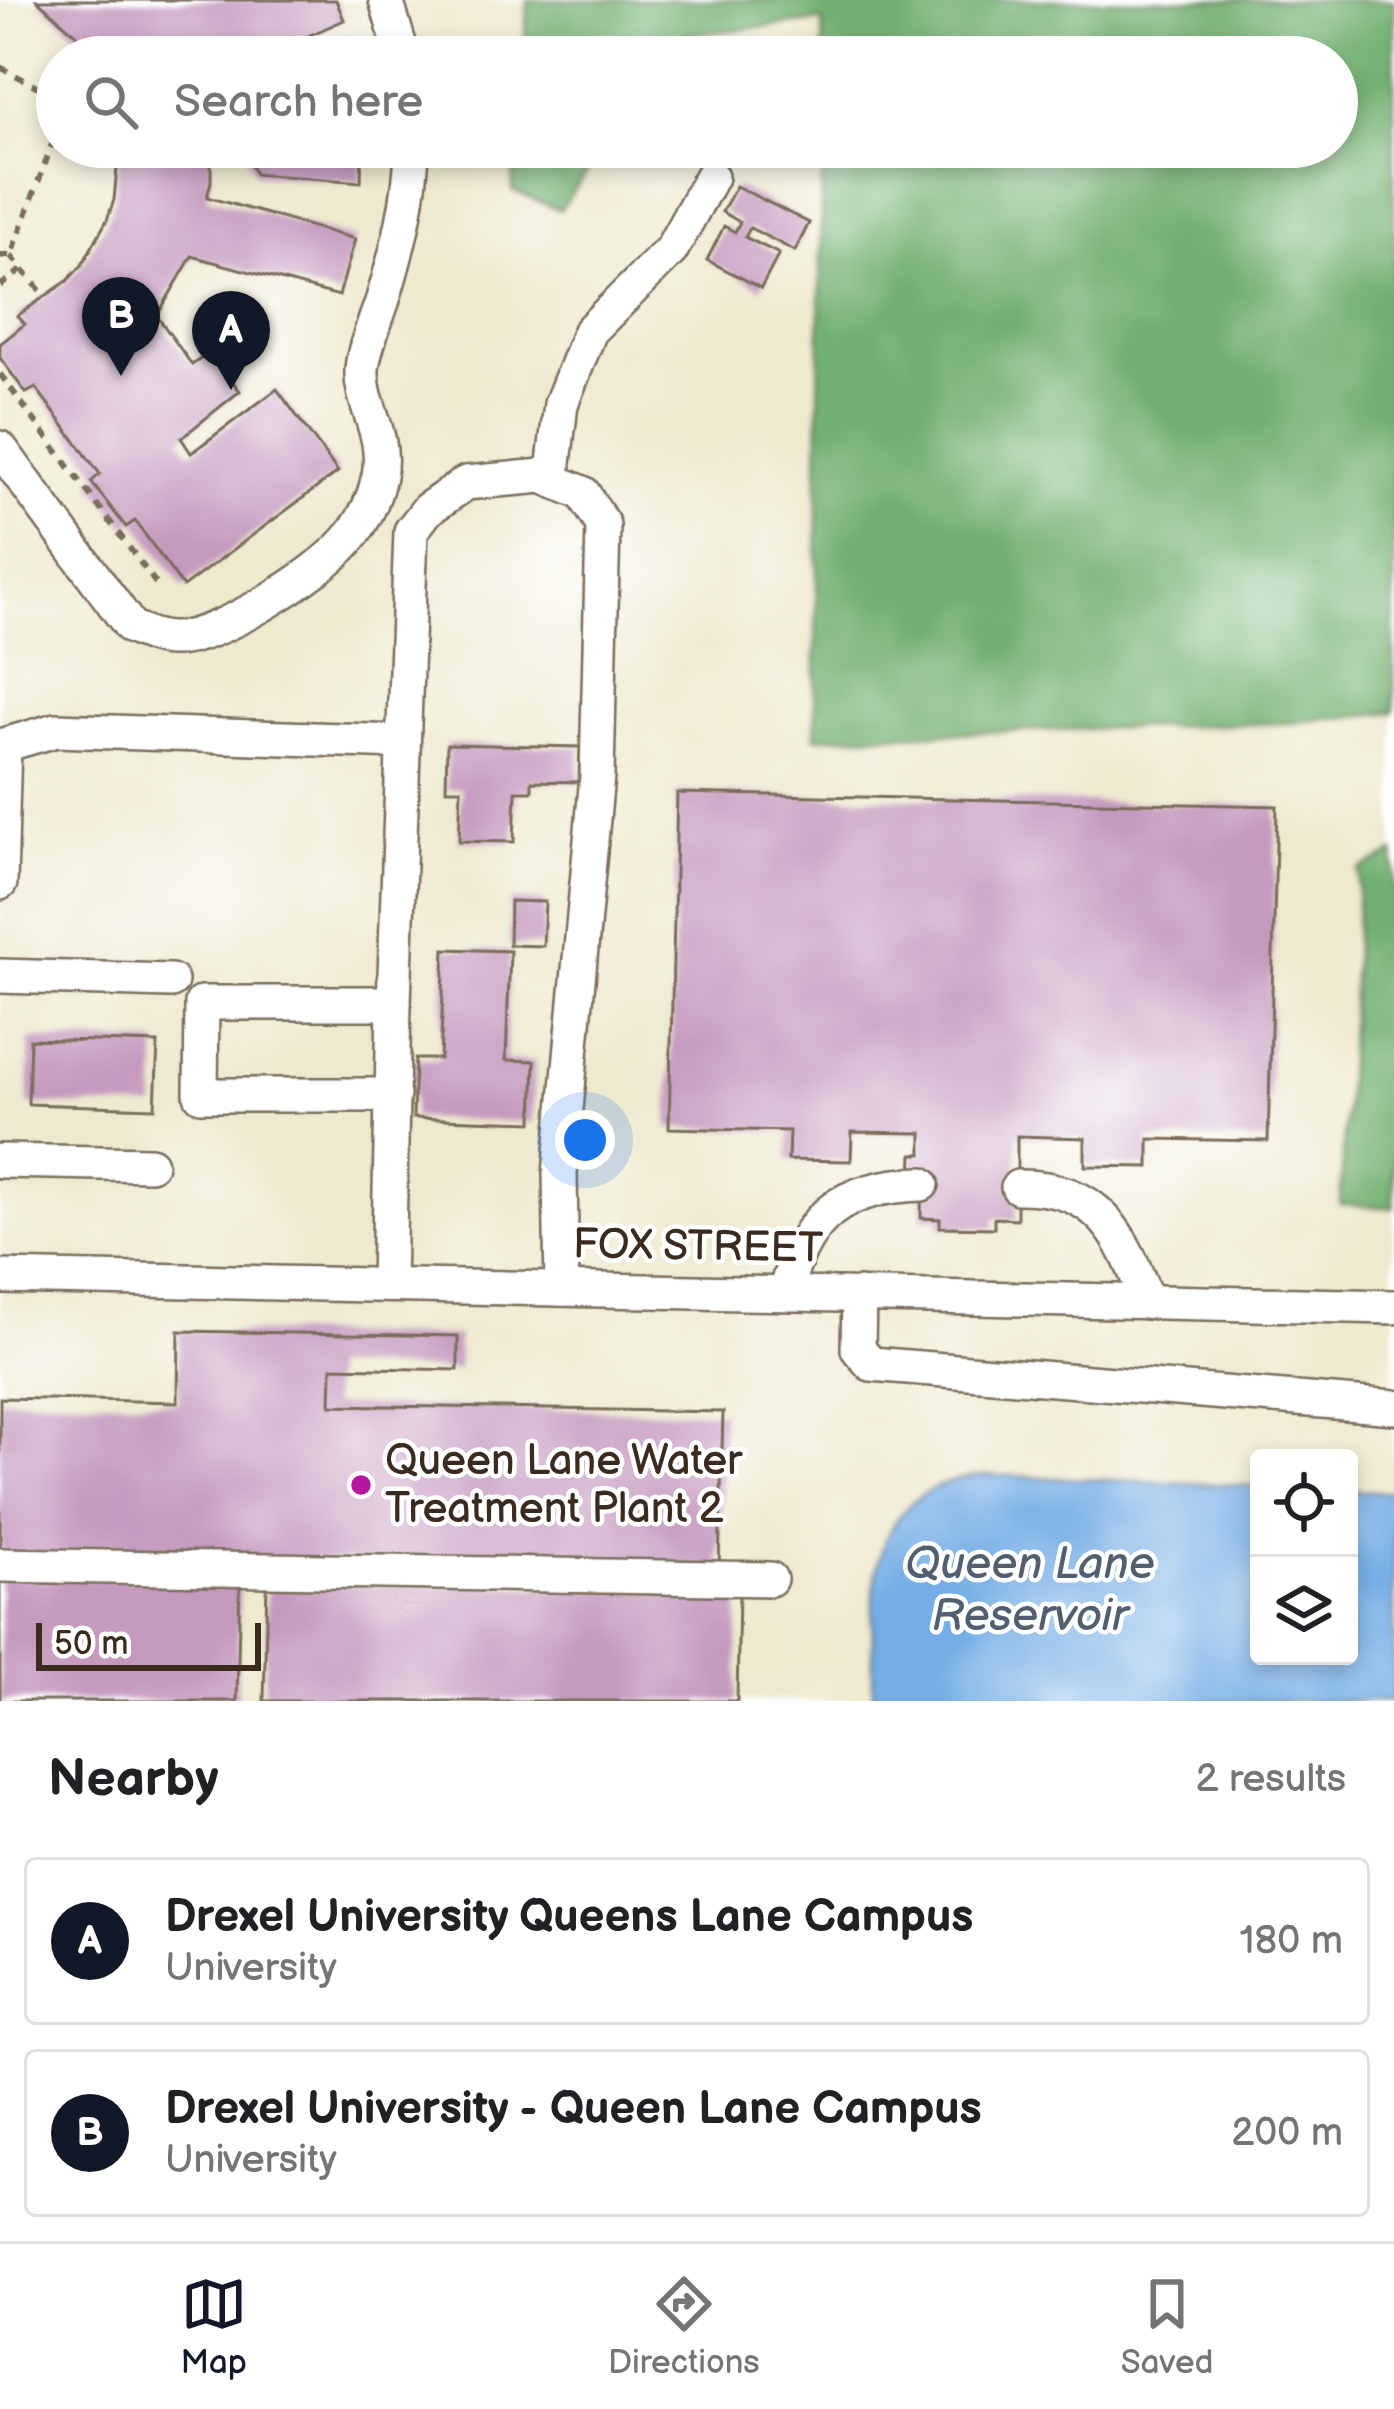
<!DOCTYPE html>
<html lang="en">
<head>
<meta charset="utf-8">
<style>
	:root { --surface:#fff; --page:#f6f6f6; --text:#202124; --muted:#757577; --line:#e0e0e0; --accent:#111827 }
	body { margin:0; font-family:"Balsamiq Sans",sans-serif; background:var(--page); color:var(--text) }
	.controls { position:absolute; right:36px; bottom:36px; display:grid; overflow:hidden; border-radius:12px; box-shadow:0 6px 18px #0003 }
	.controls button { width:108px; height:108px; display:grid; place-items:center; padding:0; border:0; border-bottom:3px solid var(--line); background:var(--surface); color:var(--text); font:60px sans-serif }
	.scale { position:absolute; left:36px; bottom:30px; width:225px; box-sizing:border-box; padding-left:12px; border:6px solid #3b2a1e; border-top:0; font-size:33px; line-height:42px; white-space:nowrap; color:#3b2a1e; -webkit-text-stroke:9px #fff; paint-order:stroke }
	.you { position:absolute; left:585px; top:1140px; width:42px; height:42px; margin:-30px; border:9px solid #fff; border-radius:50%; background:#1a73e8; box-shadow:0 0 0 18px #1a73e833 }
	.badge { display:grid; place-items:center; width:78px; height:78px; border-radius:50%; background:var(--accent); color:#fff; font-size:39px; font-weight:700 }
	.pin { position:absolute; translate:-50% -99px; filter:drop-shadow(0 3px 6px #0008) }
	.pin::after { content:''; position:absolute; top:63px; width:42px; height:36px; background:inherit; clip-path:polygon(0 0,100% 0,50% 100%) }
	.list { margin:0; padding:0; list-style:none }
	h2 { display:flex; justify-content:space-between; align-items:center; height:156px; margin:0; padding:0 48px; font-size:51px }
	h2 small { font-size:39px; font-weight:400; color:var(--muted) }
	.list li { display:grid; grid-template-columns:78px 1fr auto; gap:36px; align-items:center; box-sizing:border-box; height:168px; margin:0 24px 24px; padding:0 24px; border:3px solid var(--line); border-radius:12px }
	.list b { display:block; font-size:45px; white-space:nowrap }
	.list p { margin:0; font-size:39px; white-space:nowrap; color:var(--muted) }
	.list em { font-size:39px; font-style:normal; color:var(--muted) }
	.icon { flex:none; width:66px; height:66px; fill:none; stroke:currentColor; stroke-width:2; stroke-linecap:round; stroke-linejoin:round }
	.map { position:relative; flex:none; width:1394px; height:1701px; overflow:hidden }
	.search { position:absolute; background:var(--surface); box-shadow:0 6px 18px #0003; left:36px; right:36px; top:36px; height:132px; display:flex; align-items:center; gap:30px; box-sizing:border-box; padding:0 42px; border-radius:66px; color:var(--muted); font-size:45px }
	.sheet { height:540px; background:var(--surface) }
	nav { display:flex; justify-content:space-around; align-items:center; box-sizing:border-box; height:168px; border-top:3px solid var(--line); background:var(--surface); font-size:33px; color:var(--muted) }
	nav a { display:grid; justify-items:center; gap:6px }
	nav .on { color:var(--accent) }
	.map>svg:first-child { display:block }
</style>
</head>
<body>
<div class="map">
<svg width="1394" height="1701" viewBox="0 0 1394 1701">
	<rect width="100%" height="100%" fill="#fff"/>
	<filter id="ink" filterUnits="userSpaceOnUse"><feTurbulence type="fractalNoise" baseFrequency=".00833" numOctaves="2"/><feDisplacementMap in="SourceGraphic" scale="24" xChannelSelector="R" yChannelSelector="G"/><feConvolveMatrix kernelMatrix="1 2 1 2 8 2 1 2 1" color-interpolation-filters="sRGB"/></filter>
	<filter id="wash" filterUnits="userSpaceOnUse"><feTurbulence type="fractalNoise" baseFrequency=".004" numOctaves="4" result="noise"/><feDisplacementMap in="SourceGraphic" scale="48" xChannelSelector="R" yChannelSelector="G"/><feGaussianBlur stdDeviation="2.7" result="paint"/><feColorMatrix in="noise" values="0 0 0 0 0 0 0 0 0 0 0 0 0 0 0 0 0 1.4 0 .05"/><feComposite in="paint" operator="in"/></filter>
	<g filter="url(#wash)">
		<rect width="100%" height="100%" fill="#eee9cf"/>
		<g fill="#72b071" stroke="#566d48" stroke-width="3">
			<polygon points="528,0 1394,0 1394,712 1289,723 815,737 822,147 1337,147 1337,57 823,57 823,21 685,35 669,57 523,57"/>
			<polygon points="516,147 605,147 560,210 512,191"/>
			<polygon points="1394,853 1394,1208 1340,1204 1359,870"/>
		</g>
		<path fill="#75aee5" stroke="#586c82" stroke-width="3" d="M983,1475L1259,1486V1656H1349V1490L1394,1492V1701H873C875,1601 853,1491 983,1475Z"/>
		<g id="blocks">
			<g fill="#c59abf">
				<polygon points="37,0 336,0 344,20 274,51 277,57 87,57 77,35"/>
				<polygon points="348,37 352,57 301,57"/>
				<polygon points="119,147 211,147 211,182 207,197 355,239 339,296 192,256 157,316 192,365 210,352 240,391 181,438 191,453 277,389 338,472 183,587 135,521 126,527 91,482 100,474 36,388 26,393 0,358 0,344 25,324 17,316 67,281 82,265 107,220 114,200"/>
				<polygon points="243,147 362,147 361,182 255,174"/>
				<polygon points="736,186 809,223 795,251 750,228 745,237 779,254 761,288 707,260 724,226 735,232 740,222 722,212"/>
				<polygon points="447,744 580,747 579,782 532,781 532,791 516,791 514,842 459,841 461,789 446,789"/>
				<polygon points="677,793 1277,806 1268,1141 1149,1139 1149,1167 1085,1166 1085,1138 1017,1136 1017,1219 994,1218 994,1228 940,1227 940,1219 921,1218 922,1175 912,1175 913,1154 922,1154 922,1133 852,1132 851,1161 788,1160 789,1131 669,1128"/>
				<polygon points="510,901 545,902 543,946 509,945"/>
				<polygon points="445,949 510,951 506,1060 535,1061 533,1122 413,1118 415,1059 440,1059"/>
				<polygon points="30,1039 158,1043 155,1108 28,1104"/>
				<polygon points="179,1331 458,1336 458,1370 332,1367 331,1405 723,1412 719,1568 0,1554 0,1398 178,1402"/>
				<polygon points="0,1577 240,1581 237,1701 0,1701"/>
				<polygon points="267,1582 739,1591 737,1701 264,1701"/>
			</g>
		</g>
	</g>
	<g filter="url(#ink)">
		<use href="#blocks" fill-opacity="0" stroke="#7a6d5c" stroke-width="3"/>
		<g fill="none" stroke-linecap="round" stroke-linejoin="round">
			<g stroke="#7a6d5c" stroke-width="38">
				<g id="minor">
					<polyline points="386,0 403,57"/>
					<path d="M0,448L131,627C145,633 159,640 175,639C218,638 319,574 347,541C363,523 374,500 379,476C387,432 360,405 362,369C364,347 376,321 383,299C398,249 411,199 412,147"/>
					<polyline points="552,480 561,404 590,331 671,250 711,177"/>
					<polyline points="0,883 4,745 56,730 401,742"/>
					<polyline points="0,976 171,981"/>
					<polyline points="394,1003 411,531 428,509 466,483 542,476 583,493 603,525 597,776 560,1174 562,1289"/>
					<polyline points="0,1161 150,1164"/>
					<path d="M1018,1187C1099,1186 1122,1233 1147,1302"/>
					<polyline points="0,1277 1394,1307"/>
					<polyline points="388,1285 394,1003 202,1003 201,1095 393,1095"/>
					<path d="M785,1293C804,1216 843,1186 922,1184"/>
					<polyline points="859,1295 858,1349 871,1364 1394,1407"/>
					<polyline points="0,1565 770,1579"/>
				</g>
			</g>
			<g stroke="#7a6d5c" stroke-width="6" stroke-dasharray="9 9" stroke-linecap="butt">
				<polyline points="0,67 57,97"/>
				<polyline points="0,256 11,256 57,131"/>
				<polyline points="11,256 44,295"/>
				<polyline points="0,286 23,269"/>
				<polyline points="0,374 160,589"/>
			</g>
			<use href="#minor" stroke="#fff" stroke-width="33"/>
		</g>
	</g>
	<circle fill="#b5179e" stroke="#fff" stroke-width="4.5" cx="361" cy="1485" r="12"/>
	<g text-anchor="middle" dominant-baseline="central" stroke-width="9" stroke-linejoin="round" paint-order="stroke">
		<g font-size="42" fill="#3b2a1e" stroke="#fff">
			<text transform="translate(698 1247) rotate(1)">FOX STREET</text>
		</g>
		<g font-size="42" fill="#3b2a1e" stroke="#fff" text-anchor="start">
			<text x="385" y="1461">Queen Lane Water<tspan x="385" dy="48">Treatment Plant 2</tspan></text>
		</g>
		<g font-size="45" font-style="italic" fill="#525f6e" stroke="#fff">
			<text x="1030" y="1564">Queen Lane<tspan x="1030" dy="52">Reservoir</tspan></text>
		</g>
	</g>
</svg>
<div class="controls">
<button><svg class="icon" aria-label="locate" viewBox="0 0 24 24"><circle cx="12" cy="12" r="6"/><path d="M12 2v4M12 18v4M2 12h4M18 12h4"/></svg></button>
<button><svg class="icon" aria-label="layers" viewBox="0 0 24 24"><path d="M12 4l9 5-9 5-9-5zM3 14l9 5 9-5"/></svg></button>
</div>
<div class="scale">50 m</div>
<div class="you"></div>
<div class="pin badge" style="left:231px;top:390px">A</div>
<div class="pin badge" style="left:121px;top:376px">B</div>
<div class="search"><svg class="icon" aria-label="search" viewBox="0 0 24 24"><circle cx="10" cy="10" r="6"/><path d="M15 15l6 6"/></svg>Search here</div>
</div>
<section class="sheet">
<h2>Nearby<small>2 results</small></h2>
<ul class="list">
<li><span class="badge">A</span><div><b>Drexel University Queens Lane Campus</b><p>University</p></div><em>180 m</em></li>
<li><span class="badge">B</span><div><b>Drexel University - Queen Lane Campus</b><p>University</p></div><em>200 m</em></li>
</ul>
</section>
<nav>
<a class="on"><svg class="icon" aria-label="map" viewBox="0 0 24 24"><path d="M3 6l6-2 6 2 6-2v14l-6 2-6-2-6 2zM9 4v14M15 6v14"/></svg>Map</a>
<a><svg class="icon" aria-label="directions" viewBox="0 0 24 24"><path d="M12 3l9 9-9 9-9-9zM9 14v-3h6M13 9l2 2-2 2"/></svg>Directions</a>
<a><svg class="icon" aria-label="saved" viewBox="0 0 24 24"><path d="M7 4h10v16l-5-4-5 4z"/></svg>Saved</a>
</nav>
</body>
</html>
